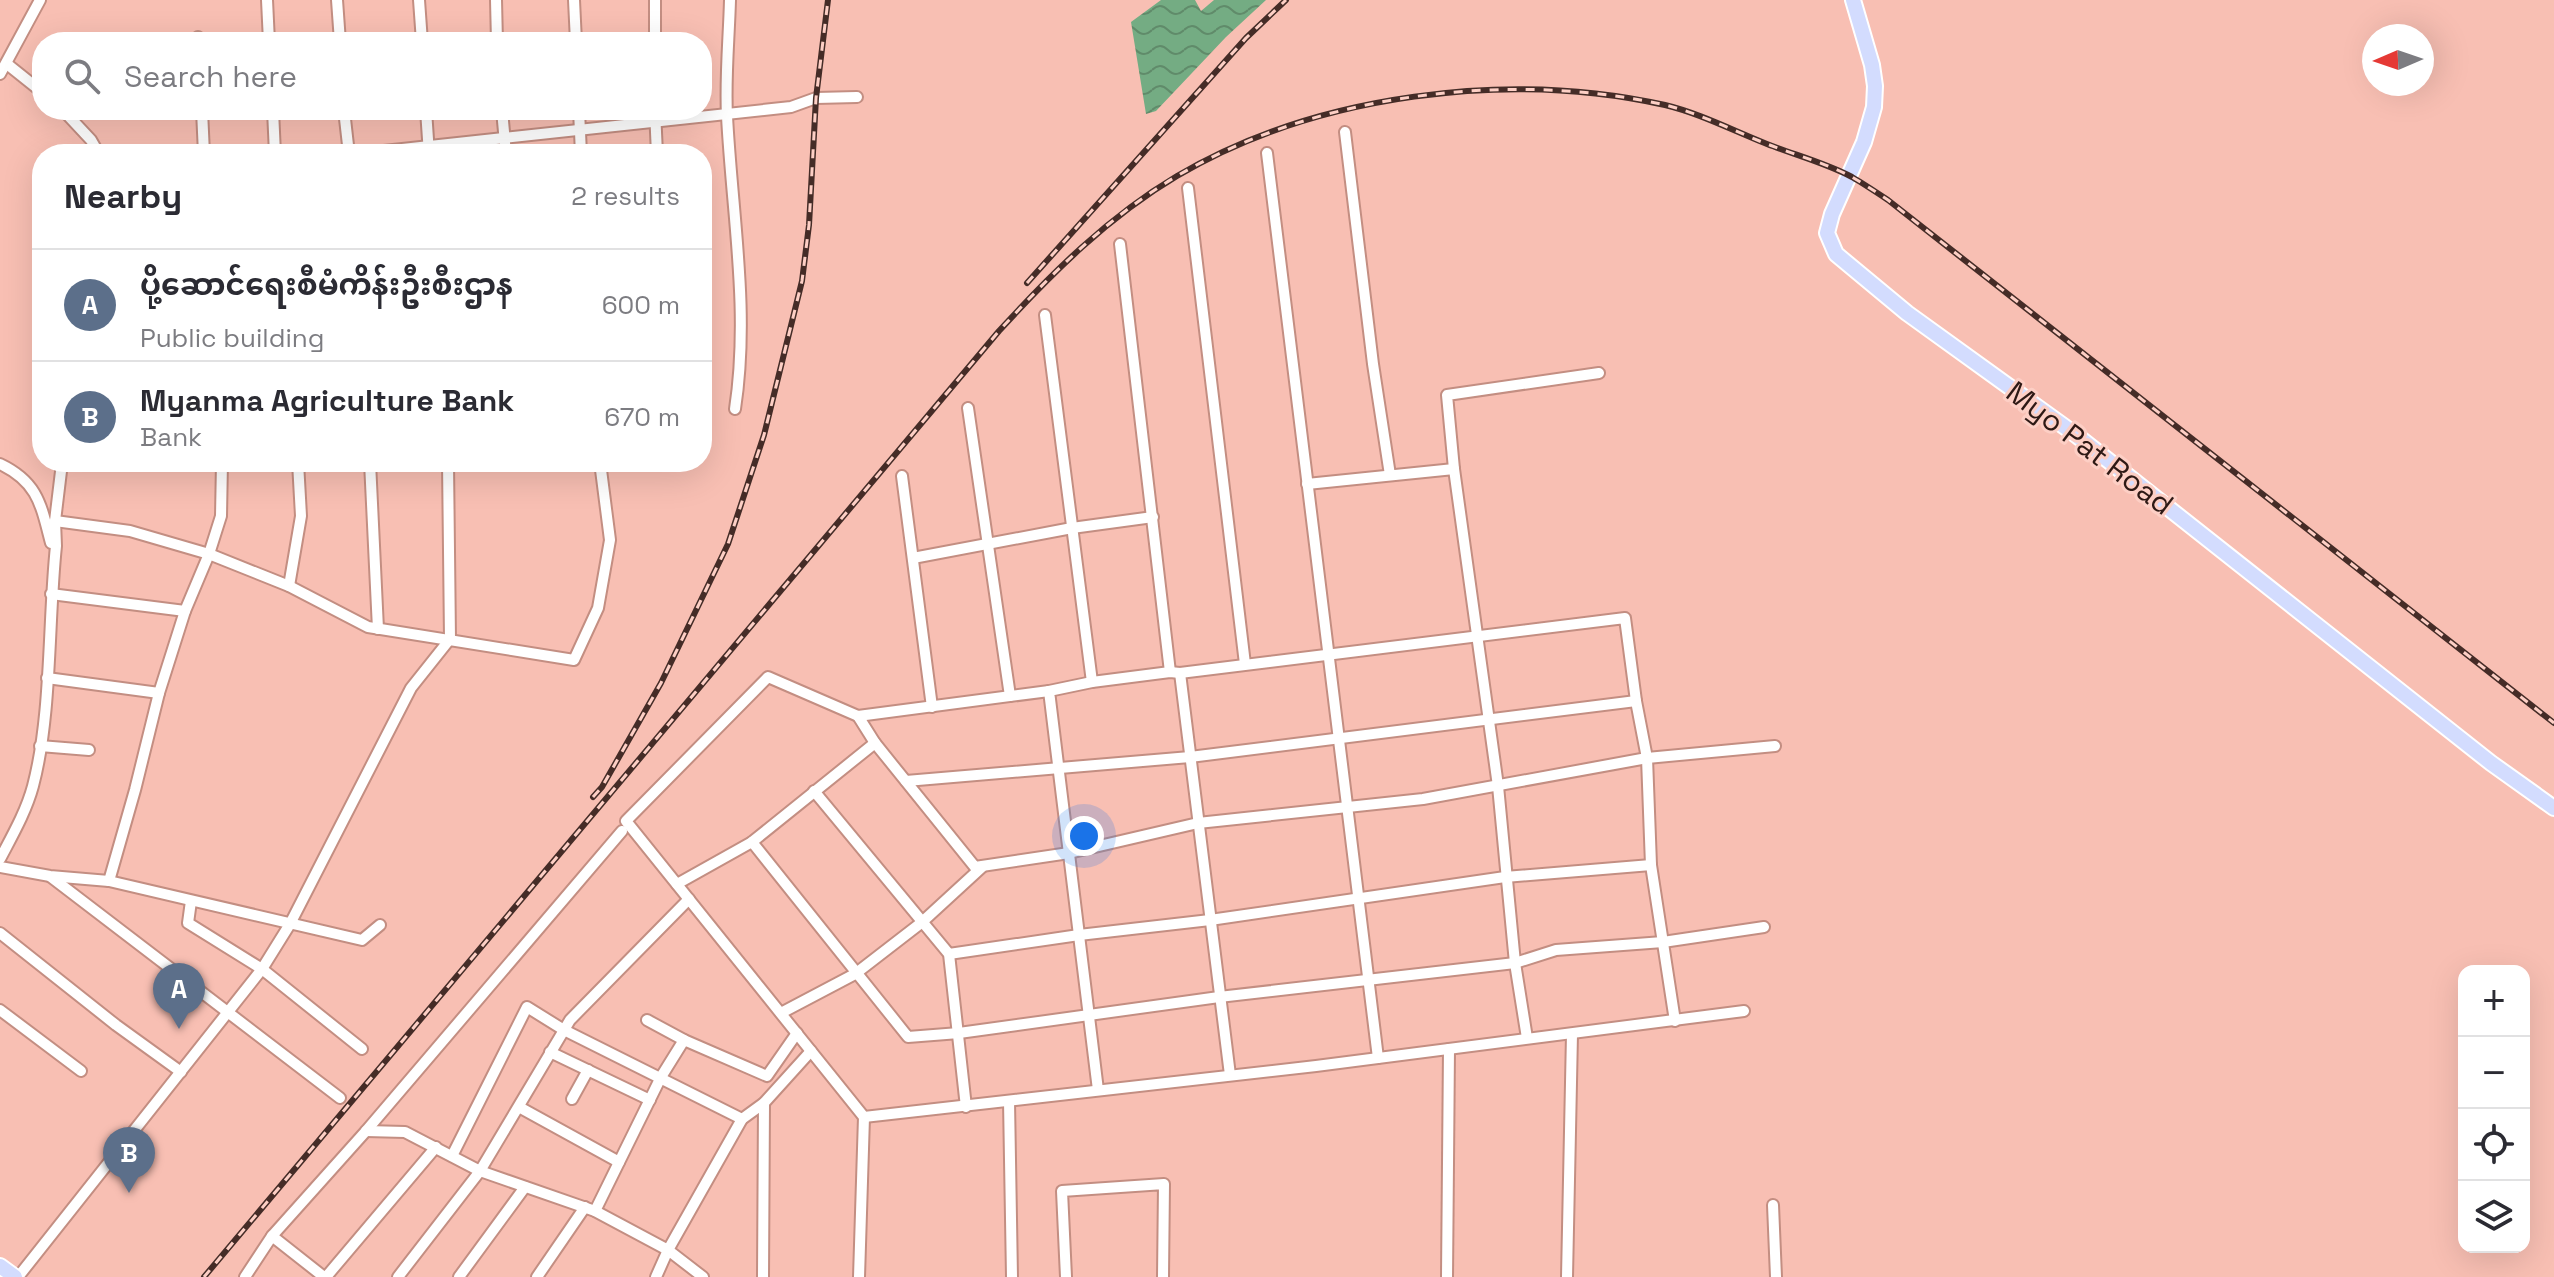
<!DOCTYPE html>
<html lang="en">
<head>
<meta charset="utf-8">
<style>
	:root { --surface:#fff; --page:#f7f7f7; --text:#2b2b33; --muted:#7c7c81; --line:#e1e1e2; --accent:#b45309 }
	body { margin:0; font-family:"Space Grotesk","Noto Sans Myanmar",sans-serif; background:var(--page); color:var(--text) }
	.controls { position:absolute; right:24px; bottom:24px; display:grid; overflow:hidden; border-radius:16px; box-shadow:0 8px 32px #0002 }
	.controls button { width:72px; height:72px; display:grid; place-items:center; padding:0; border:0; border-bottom:2px solid var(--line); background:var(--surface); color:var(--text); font:40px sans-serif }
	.compass { position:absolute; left:2362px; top:24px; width:72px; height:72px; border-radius:50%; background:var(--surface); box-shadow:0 8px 32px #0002; rotate:268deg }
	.you { position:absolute; left:1084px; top:836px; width:28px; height:28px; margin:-20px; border:6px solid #fff; border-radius:50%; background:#1a73e8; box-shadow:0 0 0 12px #1a73e833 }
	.badge { display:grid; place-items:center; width:52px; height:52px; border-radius:50%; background:var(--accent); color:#fff; font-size:26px; font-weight:700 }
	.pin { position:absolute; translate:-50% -66px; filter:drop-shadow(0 2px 4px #0008) }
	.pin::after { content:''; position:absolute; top:42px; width:28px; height:24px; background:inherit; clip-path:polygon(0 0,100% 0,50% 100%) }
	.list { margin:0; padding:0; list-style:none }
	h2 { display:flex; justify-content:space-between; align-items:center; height:104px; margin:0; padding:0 32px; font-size:34px }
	h2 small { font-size:26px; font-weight:400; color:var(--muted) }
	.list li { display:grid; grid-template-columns:52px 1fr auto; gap:24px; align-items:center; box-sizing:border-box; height:112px; padding:0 32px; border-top:2px solid var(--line) }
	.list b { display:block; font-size:30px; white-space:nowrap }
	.list p { margin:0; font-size:26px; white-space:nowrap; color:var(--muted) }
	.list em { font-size:26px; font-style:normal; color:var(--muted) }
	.icon { flex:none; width:44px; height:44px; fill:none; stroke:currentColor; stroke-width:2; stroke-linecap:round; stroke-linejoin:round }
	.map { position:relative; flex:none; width:2554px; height:1277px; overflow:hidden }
	.search { position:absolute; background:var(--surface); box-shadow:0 8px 32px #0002; left:32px; top:32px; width:680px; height:88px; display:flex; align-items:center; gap:20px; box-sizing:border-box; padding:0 28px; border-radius:32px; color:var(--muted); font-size:30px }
	.panel { position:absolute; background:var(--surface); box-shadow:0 8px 32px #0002; left:32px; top:144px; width:680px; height:328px; border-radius:32px }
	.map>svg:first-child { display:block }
</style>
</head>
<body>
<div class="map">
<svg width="2554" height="1277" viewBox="0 0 2554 1277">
	<defs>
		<pattern id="water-waves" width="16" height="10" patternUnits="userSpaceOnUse" patternTransform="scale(2)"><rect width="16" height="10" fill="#74ac83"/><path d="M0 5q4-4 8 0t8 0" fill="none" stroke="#608b6a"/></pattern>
	</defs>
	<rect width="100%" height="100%" fill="#f8bfb3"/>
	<polygon fill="url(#water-waves)" points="1161,0 1195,0 1201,11 1214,0 1266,0 1226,37 1156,111 1146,114 1131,22"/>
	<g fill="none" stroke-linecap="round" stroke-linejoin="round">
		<g stroke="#c38e82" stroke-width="14">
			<g id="minor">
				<polyline points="267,0 269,42"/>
				<polyline points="337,0 340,42"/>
				<polyline points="419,0 422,42"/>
				<polyline points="496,0 497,42"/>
				<polyline points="574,0 576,42"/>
				<polyline points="655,0 655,42"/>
				<path d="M730,0C729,38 725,78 727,116C732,214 750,311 735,409"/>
				<polyline points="198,37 198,42"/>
				<polyline points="7,64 42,92"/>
				<polyline points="0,74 40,0"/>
				<polyline points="63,110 91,140 99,154"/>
				<polyline points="202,110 204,154"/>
				<polyline points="273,110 275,154"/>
				<polyline points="344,110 349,154"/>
				<polyline points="426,110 429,154"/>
				<polyline points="502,110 506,154"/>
				<polyline points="579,110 581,154"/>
				<polyline points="655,110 657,154"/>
				<polyline points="1345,132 1373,364 1390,475"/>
				<polyline points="1267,153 1378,1058"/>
				<polyline points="356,154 791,107 816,98 857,97"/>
				<polyline points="1188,188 1245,664"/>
				<polyline points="1120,244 1170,672"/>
				<polyline points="1045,315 1092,682"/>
				<polyline points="968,408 1010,696"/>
				<polyline points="370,462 378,629"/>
				<path d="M0,464C38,482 41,505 51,543"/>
				<polyline points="902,476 932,707"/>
				<polyline points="1307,484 1454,469"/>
				<polyline points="55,521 130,531 209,554 289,586 368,627 574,660 598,608 610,540 600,462"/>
				<polyline points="913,558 1072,528 1153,517"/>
				<polyline points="289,586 301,516 298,462"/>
				<polyline points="51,594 185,611"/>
				<polyline points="1180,673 1230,1075"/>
				<polyline points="47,678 159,693"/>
				<polyline points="1049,691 858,716 768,677 626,821 864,1117 1316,1066 1744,1011"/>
				<polyline points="858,716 875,743 975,867 1069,853 1198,823 1423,799 1647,758 1775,746"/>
				<polyline points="40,746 89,750"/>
				<polyline points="906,781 1190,757 1636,701"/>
				<polyline points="814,791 949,954 966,1107"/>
				<polyline points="752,842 908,1037 959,1033 1219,997 1515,963 1556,950 1663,942 1764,927"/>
				<path d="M0,859C12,836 26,812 33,786C52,714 48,622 56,546L55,521L62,463L77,462"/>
				<polyline points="0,867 50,876 109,881 362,940 380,925"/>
				<polyline points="51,877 340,1098"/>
				<polyline points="109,881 135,790 159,693 185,611 209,554 221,516 222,462"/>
				<polyline points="677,884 752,842 875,743"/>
				<polyline points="191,901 188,923 262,969 362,1049"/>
				<polyline points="0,933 116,1025 181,1072"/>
				<polyline points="949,954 1079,935 1210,920 1505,877 1651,865"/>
				<polyline points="0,1010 81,1071"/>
				<polyline points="781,1013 855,974 921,923 982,867"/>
				<polyline points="647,1020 684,1040"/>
				<polyline points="1527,1038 1515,963 1498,786 1454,469 1447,395 1599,373"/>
				<polyline points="550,1052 650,1100"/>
				<polyline points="1098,1090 1049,691 1092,682 1170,672 1180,673 1625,618 1636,701 1647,758 1651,865 1675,1021"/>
				<polyline points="572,1099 588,1070"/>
				<polyline points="1009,1101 1012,1277"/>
				<polyline points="519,1107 619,1162"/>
				<polyline points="366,1131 405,1132 480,1171 595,1211 668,1250 703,1277"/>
				<polyline points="452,1156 527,1007 564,1030 742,1119"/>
				<polyline points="1773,1205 1776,1277"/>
				<polyline points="595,1211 661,1077 684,1040 767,1076 797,1033"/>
				<polyline points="272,1236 324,1277"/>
				<polyline points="18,1277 262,969 290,924 411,688 450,639 448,462"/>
				<polyline points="245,1277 272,1236 366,1131 622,831"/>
				<polyline points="326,1277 436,1147"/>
				<polyline points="398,1277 480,1171 570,1020 689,899"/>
				<polyline points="459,1277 525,1187"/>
				<polyline points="537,1277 585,1207"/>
				<polyline points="656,1277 668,1250 742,1119 764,1103 811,1051"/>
				<polyline points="763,1277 764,1103"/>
				<polyline points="859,1277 864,1117"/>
				<polyline points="1066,1277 1062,1191 1164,1184 1163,1277"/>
				<polyline points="1447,1277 1449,1049"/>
				<polyline points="1567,1277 1572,1034"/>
			</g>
		</g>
		<g stroke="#fff" stroke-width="18">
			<g id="major">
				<polyline points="1853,0 1872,65 1875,86 1874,107 1864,142 1832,214 1827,233 1836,254 1907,313 2076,435 2491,763 2554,808"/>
				<polyline points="0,1266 15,1277"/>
			</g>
		</g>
		<use href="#minor" stroke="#fff" stroke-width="10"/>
		<use href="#major" stroke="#d3dcfe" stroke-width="14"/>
		<g stroke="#452c27" stroke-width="6">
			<g id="rail">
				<polyline points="1027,283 1246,38 1286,0"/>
				<polyline points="593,797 602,787 661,683 728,544 764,435 802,281 809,225 816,98 828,0"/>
				<path d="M204,1277L999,331C1052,273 1108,217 1177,176C1316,94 1508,70 1665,105C1699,113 1734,131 1767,144C1795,155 1826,163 1852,177C1864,184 1876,192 1888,200L2554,723"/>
			</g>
		</g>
		<use href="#rail" stroke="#fdcfc5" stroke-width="3" stroke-dasharray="9" stroke-linecap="butt"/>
	</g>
	<g text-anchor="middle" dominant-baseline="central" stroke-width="6" stroke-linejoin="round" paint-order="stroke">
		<g font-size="30" fill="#2e1915" stroke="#fdcfc5">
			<text transform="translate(2090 448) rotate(37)">Myo Pat Road</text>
		</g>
	</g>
</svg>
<div class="controls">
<button>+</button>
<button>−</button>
<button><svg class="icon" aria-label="locate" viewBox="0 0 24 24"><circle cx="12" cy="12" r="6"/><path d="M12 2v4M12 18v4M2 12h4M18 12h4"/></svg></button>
<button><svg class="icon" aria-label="layers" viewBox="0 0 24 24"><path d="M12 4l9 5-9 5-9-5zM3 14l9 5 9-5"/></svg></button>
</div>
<svg class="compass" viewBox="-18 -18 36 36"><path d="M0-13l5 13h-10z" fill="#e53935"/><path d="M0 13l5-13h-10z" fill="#7c7c81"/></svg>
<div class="you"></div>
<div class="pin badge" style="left:179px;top:1029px;background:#5c6f8a">A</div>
<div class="pin badge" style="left:129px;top:1193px;background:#5c6f8a">B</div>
<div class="search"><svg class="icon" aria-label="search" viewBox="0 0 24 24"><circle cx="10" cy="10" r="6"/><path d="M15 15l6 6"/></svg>Search here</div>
<section class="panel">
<h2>Nearby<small>2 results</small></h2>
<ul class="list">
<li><span class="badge" style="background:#5c6f8a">A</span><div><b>ပို့ဆောင်ရေးစီမံကိန်းဦးစီးဌာန</b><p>Public building</p></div><em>600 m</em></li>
<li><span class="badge" style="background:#5c6f8a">B</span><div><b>Myanma Agriculture Bank</b><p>Bank</p></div><em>670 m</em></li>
</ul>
</section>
</div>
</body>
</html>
